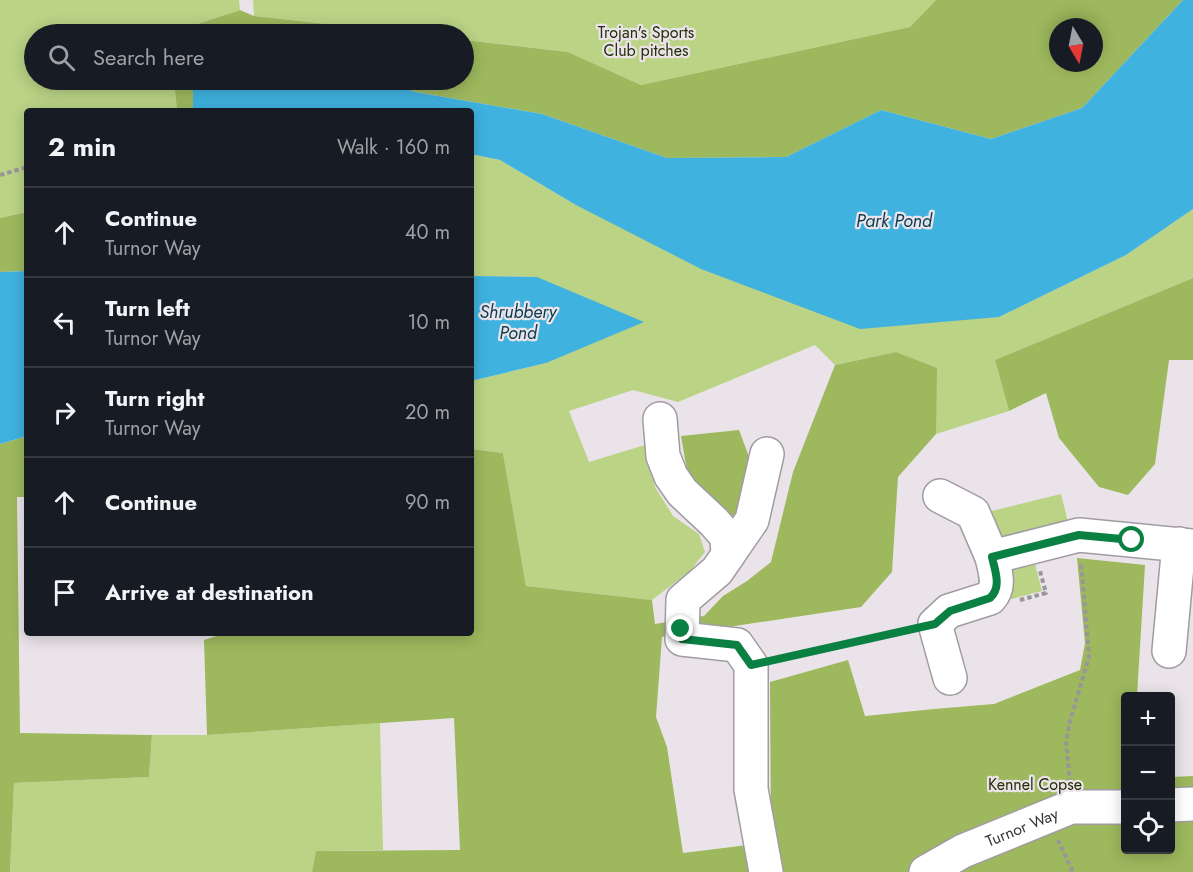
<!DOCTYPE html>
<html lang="en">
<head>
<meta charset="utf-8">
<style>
	:root { --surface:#171b24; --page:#20242c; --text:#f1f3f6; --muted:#9ea1a6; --line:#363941 }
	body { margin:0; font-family:Jost,sans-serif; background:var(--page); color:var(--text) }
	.controls { position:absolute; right:18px; bottom:18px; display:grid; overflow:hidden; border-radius:6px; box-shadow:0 3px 15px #0003 }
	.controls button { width:54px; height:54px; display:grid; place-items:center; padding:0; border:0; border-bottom:2px solid var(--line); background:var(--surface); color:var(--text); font:30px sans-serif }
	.compass { position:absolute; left:1049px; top:18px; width:54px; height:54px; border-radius:50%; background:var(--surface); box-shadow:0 3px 15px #0003; rotate:170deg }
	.stop { position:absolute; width:18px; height:18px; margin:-14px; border:4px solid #0b8043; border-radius:50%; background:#fff }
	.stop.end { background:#0b8043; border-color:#fff; box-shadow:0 2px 6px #0008 }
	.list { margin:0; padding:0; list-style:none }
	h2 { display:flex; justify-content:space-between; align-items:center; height:78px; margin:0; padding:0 24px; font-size:26px }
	h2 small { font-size:20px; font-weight:400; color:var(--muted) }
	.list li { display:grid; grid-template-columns:39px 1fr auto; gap:18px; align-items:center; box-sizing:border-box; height:90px; padding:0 24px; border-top:2px solid var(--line) }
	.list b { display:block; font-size:22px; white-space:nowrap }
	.list p { margin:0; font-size:20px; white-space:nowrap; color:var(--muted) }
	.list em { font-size:20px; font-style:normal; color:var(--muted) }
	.icon { flex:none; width:33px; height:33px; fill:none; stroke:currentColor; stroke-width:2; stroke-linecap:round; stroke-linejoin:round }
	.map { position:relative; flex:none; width:1193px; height:872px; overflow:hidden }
	.search { position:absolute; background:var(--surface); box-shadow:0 3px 15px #0003; left:24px; top:24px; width:450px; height:66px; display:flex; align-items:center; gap:15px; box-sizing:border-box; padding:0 21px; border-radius:33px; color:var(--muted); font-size:22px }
	.panel { position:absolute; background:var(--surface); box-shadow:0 3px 15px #0003; left:24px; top:108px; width:450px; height:528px; border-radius:6px }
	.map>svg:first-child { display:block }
</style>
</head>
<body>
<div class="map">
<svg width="1193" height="872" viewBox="0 0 1193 872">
	<rect width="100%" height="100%" fill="#eae4ea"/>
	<g fill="#bad385">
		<polygon points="0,0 239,0 240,10 170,33 170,34 34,34 34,80 174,80 177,111 27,111 27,212 0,218"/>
		<polygon points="253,0 936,0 910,27 641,85 568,52 464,40 464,34 417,34 254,16"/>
		<polygon points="471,154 500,160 576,205 999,317 1126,255 1193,209 1193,278 995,360 1009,411 936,434 936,368 896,352 835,365 815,345 678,402 633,390 569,411 589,462 648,444 655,487 673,516 699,534 705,552 690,571 652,600 526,586 503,453 471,449 471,381 546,363 537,277 471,276"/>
		<polygon points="1061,494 1068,522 1001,544 988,512"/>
		<polygon points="1034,560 1042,591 1004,601 1008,569"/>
		<polygon points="380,723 383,850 316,851 312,872 10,872 14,783 149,777 152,735 207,735"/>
	</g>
	<g fill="#9db85d" fill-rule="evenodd">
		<path d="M936,0H1183L1082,108L991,139L881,110L786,157L667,158L542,114L415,92L386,80H464V40L568,52L641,85L910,27ZM1058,27H1094V63H1058Z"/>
		<polygon points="240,10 254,16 417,34 269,34 246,26 223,34 170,34 170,33"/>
		<polygon points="174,80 193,80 193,111 177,111"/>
		<polygon points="27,212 27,271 0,272 0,218"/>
		<polygon points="1193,278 1193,360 1169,360 1155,464 1128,495 1099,487 1059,438 1046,393 1009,411 995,360"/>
		<polygon points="896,352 937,368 936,434 898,477 892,572 861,607 662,637 656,717 667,747 683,853 771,842 770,682 848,660 865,716 934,709 994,704 1080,670 1085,643 1077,558 1145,565 1137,696 1126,696 1126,850 1170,850 1171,777 1193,776 1193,872 312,872 316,851 460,850 454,718 207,735 204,640 226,633 471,633 471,449 503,453 526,586 652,600 655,624 704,616 723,596 747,581 771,562 793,472 835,365"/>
		<polygon points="739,430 754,470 742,511 730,517 716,510 687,471 681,436"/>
		<polygon points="27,436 27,497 17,497 20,733 152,735 149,777 14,783 10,872 0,872 0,444"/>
	</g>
	<g fill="#3fb2e0">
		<polygon points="1183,0 1193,0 1193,209 1126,255 999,317 860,329 701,269 576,205 500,160 471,154 471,111 193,111 193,80 386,80 415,92 542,114 667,158 786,157 881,110 991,139 1082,108"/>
		<polygon points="246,26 269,34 223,34"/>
		<polygon points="27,271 27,436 0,444 0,272"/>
		<polygon points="471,276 537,277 644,322 546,363 471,381"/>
	</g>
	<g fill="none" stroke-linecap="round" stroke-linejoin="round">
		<g stroke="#a19ca2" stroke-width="36">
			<g id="minor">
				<polyline points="660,419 663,456 671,476 682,492 714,522 727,537 728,555"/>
				<polyline points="940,496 973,513 992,557"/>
				<polyline points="1169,651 1179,544"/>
				<path d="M950,678L935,624L949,611L990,598C1001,587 995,571 992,557L1079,535L1193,546"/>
				<polyline points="1170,805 1193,804"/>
				<polyline points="766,872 751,789 751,665 737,645 682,639 683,600 717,571 752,520 767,454"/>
				<path id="s1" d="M926,872L963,851L1071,807H1126"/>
			</g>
		</g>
		<g stroke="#999599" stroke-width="4" stroke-dasharray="4.5 3" stroke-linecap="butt">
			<polyline points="0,175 27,167"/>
			<polyline points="1020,600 1046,593 1040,571"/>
			<polyline points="775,660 909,630"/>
			<polyline points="1070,783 1066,741 1070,721 1089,657 1081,562"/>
			<polyline points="1058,840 1073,872"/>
		</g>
		<use href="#minor" stroke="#fff" stroke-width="33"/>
	</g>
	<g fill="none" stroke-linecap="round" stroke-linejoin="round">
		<path stroke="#0b8043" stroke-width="8" d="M681,629L682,639L737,645L751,665L935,624L950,611L990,598C1002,587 995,571 992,557L1079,535L1132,540"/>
	</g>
	<g text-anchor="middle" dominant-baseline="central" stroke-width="4.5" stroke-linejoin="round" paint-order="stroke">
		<g font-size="16" fill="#232e07" stroke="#eae4ea">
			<text x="646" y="32">Trojan's Sports<tspan x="646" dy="18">Club pitches</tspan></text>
			<text x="1035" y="784">Kennel Copse</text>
		</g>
		<g font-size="16" fill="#373537" stroke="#eae4ea">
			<text stroke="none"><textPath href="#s1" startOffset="106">Turnor Way</textPath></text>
		</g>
		<g font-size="18" font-style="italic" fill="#093b4f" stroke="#eae4ea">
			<text x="894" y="221">Park Pond</text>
			<text x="518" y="312">Shrubbery<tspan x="518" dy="21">Pond</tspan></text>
		</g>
	</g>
</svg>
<div class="controls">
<button>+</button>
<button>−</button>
<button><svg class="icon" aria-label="locate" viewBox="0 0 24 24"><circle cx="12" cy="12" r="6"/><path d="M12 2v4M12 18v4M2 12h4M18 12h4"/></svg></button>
</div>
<svg class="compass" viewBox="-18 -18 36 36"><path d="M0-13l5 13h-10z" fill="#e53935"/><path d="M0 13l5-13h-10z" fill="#9ea1a6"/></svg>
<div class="stop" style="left:1132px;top:540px"></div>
<div class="stop end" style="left:681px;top:629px"></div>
<div class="search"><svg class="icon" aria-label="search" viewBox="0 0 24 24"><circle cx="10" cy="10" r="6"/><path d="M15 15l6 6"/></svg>Search here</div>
<section class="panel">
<h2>2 min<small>Walk · 160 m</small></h2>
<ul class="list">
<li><svg class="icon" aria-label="ahead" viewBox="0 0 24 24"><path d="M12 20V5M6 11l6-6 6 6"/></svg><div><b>Continue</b><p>Turnor Way</p></div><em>40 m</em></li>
<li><svg class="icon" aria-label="left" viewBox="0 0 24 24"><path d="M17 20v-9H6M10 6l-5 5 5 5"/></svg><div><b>Turn left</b><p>Turnor Way</p></div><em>10 m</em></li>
<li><svg class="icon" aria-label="right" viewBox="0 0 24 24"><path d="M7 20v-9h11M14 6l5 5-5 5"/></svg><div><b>Turn right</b><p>Turnor Way</p></div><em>20 m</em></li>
<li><svg class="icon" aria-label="ahead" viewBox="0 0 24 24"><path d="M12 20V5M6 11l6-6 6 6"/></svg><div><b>Continue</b></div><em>90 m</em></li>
<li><svg class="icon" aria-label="arrive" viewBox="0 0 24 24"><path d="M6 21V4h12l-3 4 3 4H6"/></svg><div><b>Arrive at destination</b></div></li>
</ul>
</section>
</div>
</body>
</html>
